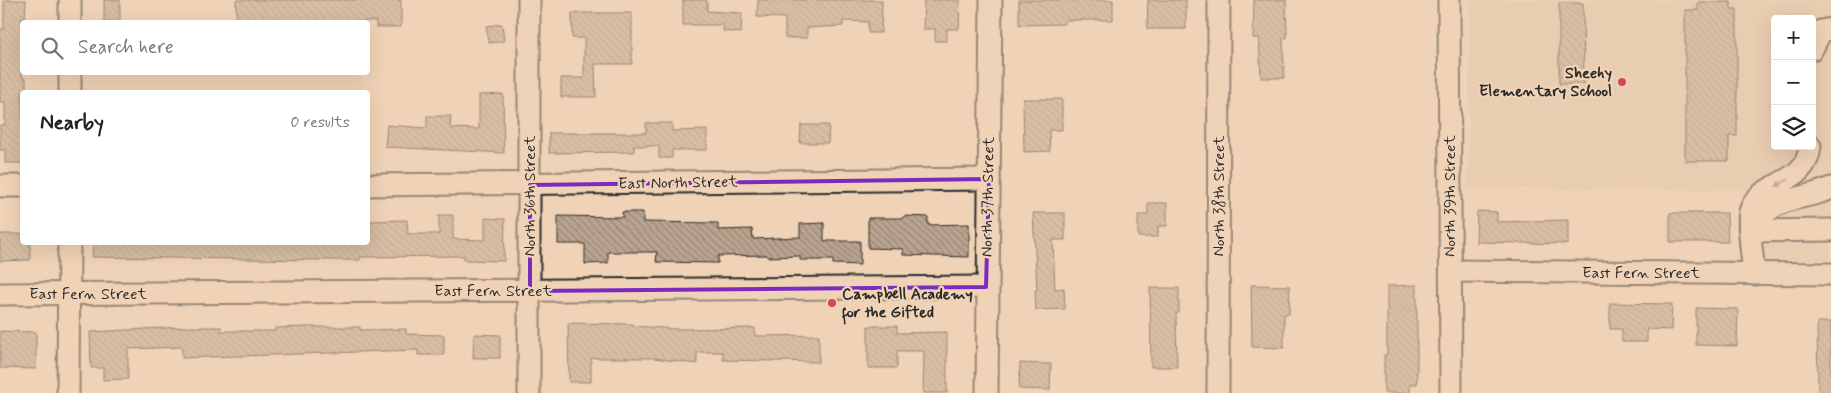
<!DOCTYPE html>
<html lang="en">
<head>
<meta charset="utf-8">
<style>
	:root { --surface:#fff; --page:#f2f2f2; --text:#222; --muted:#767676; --line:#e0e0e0 }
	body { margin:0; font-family:Mynerve,sans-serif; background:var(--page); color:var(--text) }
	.controls { position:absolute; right:15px; top:15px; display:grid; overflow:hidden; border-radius:5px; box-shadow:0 5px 20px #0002 }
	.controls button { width:45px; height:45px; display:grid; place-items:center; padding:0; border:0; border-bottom:1px solid var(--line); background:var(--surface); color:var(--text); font:25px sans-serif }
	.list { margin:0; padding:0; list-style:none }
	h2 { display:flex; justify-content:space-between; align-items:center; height:65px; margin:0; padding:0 20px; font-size:21px }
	h2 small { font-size:16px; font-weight:400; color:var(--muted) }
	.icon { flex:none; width:28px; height:28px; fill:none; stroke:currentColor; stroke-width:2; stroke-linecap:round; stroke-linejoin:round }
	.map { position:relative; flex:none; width:1831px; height:393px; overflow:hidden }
	.search { position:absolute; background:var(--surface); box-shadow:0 5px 20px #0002; left:20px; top:20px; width:350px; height:55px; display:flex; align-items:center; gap:12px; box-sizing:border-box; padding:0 18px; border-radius:5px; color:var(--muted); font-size:19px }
	.panel { position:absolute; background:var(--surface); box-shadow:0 5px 20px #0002; left:20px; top:90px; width:350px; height:155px; border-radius:5px }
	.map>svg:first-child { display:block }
</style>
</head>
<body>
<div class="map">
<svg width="1831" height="393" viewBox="0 0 1831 393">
	<defs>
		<pattern id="building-back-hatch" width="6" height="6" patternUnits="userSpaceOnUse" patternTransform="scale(1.25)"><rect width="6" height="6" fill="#baa48f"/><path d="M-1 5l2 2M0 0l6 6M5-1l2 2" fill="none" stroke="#978675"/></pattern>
	</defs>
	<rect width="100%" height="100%" fill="#f0d3b6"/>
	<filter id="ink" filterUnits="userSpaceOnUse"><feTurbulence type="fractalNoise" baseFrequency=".02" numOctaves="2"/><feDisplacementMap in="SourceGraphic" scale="10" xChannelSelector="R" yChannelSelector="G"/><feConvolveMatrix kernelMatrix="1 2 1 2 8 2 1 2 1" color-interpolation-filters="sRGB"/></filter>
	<g filter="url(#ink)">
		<path fill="#e0c5aa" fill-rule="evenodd" d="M1470,0H1831V260H1742L1743,190L1468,188ZM1775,19H1812V146H1775Z"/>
		<g fill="url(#building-back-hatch)" stroke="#2b2b2b">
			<polygon points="4,0 26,0 25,18 22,18 22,78 26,78 26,92 22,92 22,163 5,163 5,150 0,150 0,125 5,125 5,102 0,102 0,29 4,29"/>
			<rect x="104" y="0" width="16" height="22"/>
			<polygon points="236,0 401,0 401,27 376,27 376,21 236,22"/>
			<polygon points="683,0 707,0 707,11 742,13 741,33 723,31 723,25 683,25"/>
			<polygon points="758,0 882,0 881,33 868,33 868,22 843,21 843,26 807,28 807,38 785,38 785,18 757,17"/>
			<polygon points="924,0 960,0 959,29 947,29 947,41 935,41 935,29 923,29"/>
			<polygon points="1019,0 1113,0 1113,20 1065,20 1065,24 1019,25"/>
			<polygon points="1148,0 1186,0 1186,29 1147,29"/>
			<polygon points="1254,0 1286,0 1287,38 1283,38 1284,78 1261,78 1259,38 1253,38"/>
			<polygon points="1698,2 1731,2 1731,9 1737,9 1737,136 1729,136 1729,161 1685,161 1685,10 1698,10"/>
			<polygon points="1559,3 1583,3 1584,84 1559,84"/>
			<polygon points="572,13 632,13 632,64 595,64 596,97 561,97 561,78 584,78 584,38 572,38"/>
			<polygon points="502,24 504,41 489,43 486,26"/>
			<polygon points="503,94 504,153 385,147 387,125 427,128 427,116 451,116 450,128 479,129 479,95"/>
			<polygon points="1023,99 1062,99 1062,130 1049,130 1050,151 1024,152"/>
			<polygon points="646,123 672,123 672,131 707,130 707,150 672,150 672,158 659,158 659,146 634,146 634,152 549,153 549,133 646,133"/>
			<polygon points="801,125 829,125 828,143 800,143"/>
			<polygon points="1148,203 1167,203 1167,226 1158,226 1158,237 1138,237 1138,215 1148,215"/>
			<polygon points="1477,211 1497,212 1497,222 1568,220 1568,244 1476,242"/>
			<polygon points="622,212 643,212 643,222 718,223 718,230 752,229 753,239 800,237 800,224 824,223 824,241 860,241 860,265 833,264 833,260 800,260 800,256 767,257 767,255 718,256 718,263 656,262 657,252 608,252 608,263 585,264 585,244 558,244 558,216 623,217"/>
			<polygon points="1033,213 1065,213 1065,240 1053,240 1055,289 1064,288 1065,309 1036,310 1035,290 1037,290"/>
			<polygon points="1670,213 1727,213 1728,242 1670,242"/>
			<polygon points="439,215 453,215 453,239 485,240 485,218 505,219 504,261 464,260 464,256 360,257 360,260 321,260 92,257 93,242 370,242 370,221 407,220 408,234 439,234"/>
			<polygon points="904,216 928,217 928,225 969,224 969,257 903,255 903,249 868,248 868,218 904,218"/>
			<polygon points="0,234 22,234 22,242 30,242 30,260 0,261"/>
			<polygon points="1251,285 1290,286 1289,314 1284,314 1284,348 1252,347"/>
			<polygon points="1417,285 1417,384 1410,384 1410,393 1384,393 1384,355 1387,355 1387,286"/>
			<polygon points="1150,288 1179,288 1179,313 1176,313 1177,367 1151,367"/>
			<polygon points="1610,303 1672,304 1671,330 1647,329 1647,342 1622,342 1622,329 1610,329"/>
			<polygon points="1696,308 1738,309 1737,346 1696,345"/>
			<polygon points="1817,322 1831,322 1831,393 1818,393"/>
			<polygon points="568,323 633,324 633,326 676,329 755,328 755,336 819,335 819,362 723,360 723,352 697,352 697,364 654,358 591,358 591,382 569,382"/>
			<polygon points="868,326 897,326 897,333 947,332 947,393 923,393 924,351 897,351 897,368 868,368"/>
			<polygon points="182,327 221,327 221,331 275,331 275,328 306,327 360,327 360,330 406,329 406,334 444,335 444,355 418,355 418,350 182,358 182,347 128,349 128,379 103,380 103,368 91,368 90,332"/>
			<polygon points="0,331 36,332 36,369 0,368"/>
			<polygon points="474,334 500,335 500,358 473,358"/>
			<polygon points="1020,363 1051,364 1050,390 1019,389"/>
		</g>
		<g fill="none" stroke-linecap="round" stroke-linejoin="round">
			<g stroke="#2b2b2b" stroke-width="25">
				<g id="minor">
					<polyline points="529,0 529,393"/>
					<polyline points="1449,0 1451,393"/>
					<polyline points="70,22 70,0"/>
					<polyline points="1812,49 1821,31 1831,29"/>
					<polyline points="70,92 70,72"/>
					<polyline points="368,185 989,179"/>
					<polyline points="0,186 22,186"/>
					<path d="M1751,231C1757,225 1762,216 1769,210C1786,196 1811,198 1831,188"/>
					<polyline points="1751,231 1831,230"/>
					<polyline points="1451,271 1831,274"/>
					<path d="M1754,274C1753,260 1747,223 1750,212C1758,180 1807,187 1810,146"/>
					<polyline points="0,294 986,287"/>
					<polyline points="68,393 69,242"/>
					<polyline points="987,393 991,0"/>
					<polyline points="1218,393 1219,0"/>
				</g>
			</g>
			<use href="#minor" stroke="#f0d3b6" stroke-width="21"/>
		</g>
		<defs><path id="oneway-solid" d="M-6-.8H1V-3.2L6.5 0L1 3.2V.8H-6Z" transform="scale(1.25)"/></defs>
		<use fill="#8e7f70" href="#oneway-solid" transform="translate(1782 183) rotate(151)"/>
	</g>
	<path d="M0 0H1831V393H0ZM989,179L986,287L530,291V185Z" fill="#f0d3b6" fill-opacity=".55" fill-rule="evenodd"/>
	<path fill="none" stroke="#7b2cbf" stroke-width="4" stroke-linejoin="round" d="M989,179L986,287L530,291V185Z"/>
	<g fill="#d1495b" stroke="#f0d3b6" stroke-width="2">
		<circle cx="1622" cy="82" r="5"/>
		<circle cx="832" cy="303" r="5"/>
	</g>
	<g text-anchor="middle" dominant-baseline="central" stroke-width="4.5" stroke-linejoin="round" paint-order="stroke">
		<g font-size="16" font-weight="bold" fill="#2b2b2b" stroke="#f0d3b6" text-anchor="end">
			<text x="1612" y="73">Sheehy<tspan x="1612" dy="18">Elementary School</tspan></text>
			<text x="842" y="294" text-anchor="start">Campbell Academy<tspan x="842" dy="18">for the Gifted</tspan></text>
		</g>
		<g font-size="16" fill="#2b2b2b" stroke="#f0d3b6">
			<text transform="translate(678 183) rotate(-1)">East North Street</text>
			<text transform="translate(530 196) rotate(-90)">North 36th Street</text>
			<text transform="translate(1219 196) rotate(-90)">North 38th Street</text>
			<text transform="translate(1450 196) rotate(-90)">North 39th Street</text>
			<text transform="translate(988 197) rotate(-89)">North 37th Street</text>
			<text x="1641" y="273">East Fern Street</text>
			<text x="493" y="291">East Fern Street</text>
			<text x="88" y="294">East Fern Street</text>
		</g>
	</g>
</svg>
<div class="controls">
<button>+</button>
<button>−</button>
<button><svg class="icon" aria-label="layers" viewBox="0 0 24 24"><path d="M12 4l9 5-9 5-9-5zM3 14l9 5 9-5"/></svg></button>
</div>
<div class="search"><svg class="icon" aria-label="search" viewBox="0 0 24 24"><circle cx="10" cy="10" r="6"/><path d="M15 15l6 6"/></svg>Search here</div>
<section class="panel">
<h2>Nearby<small>0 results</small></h2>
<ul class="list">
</ul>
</section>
</div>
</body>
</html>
